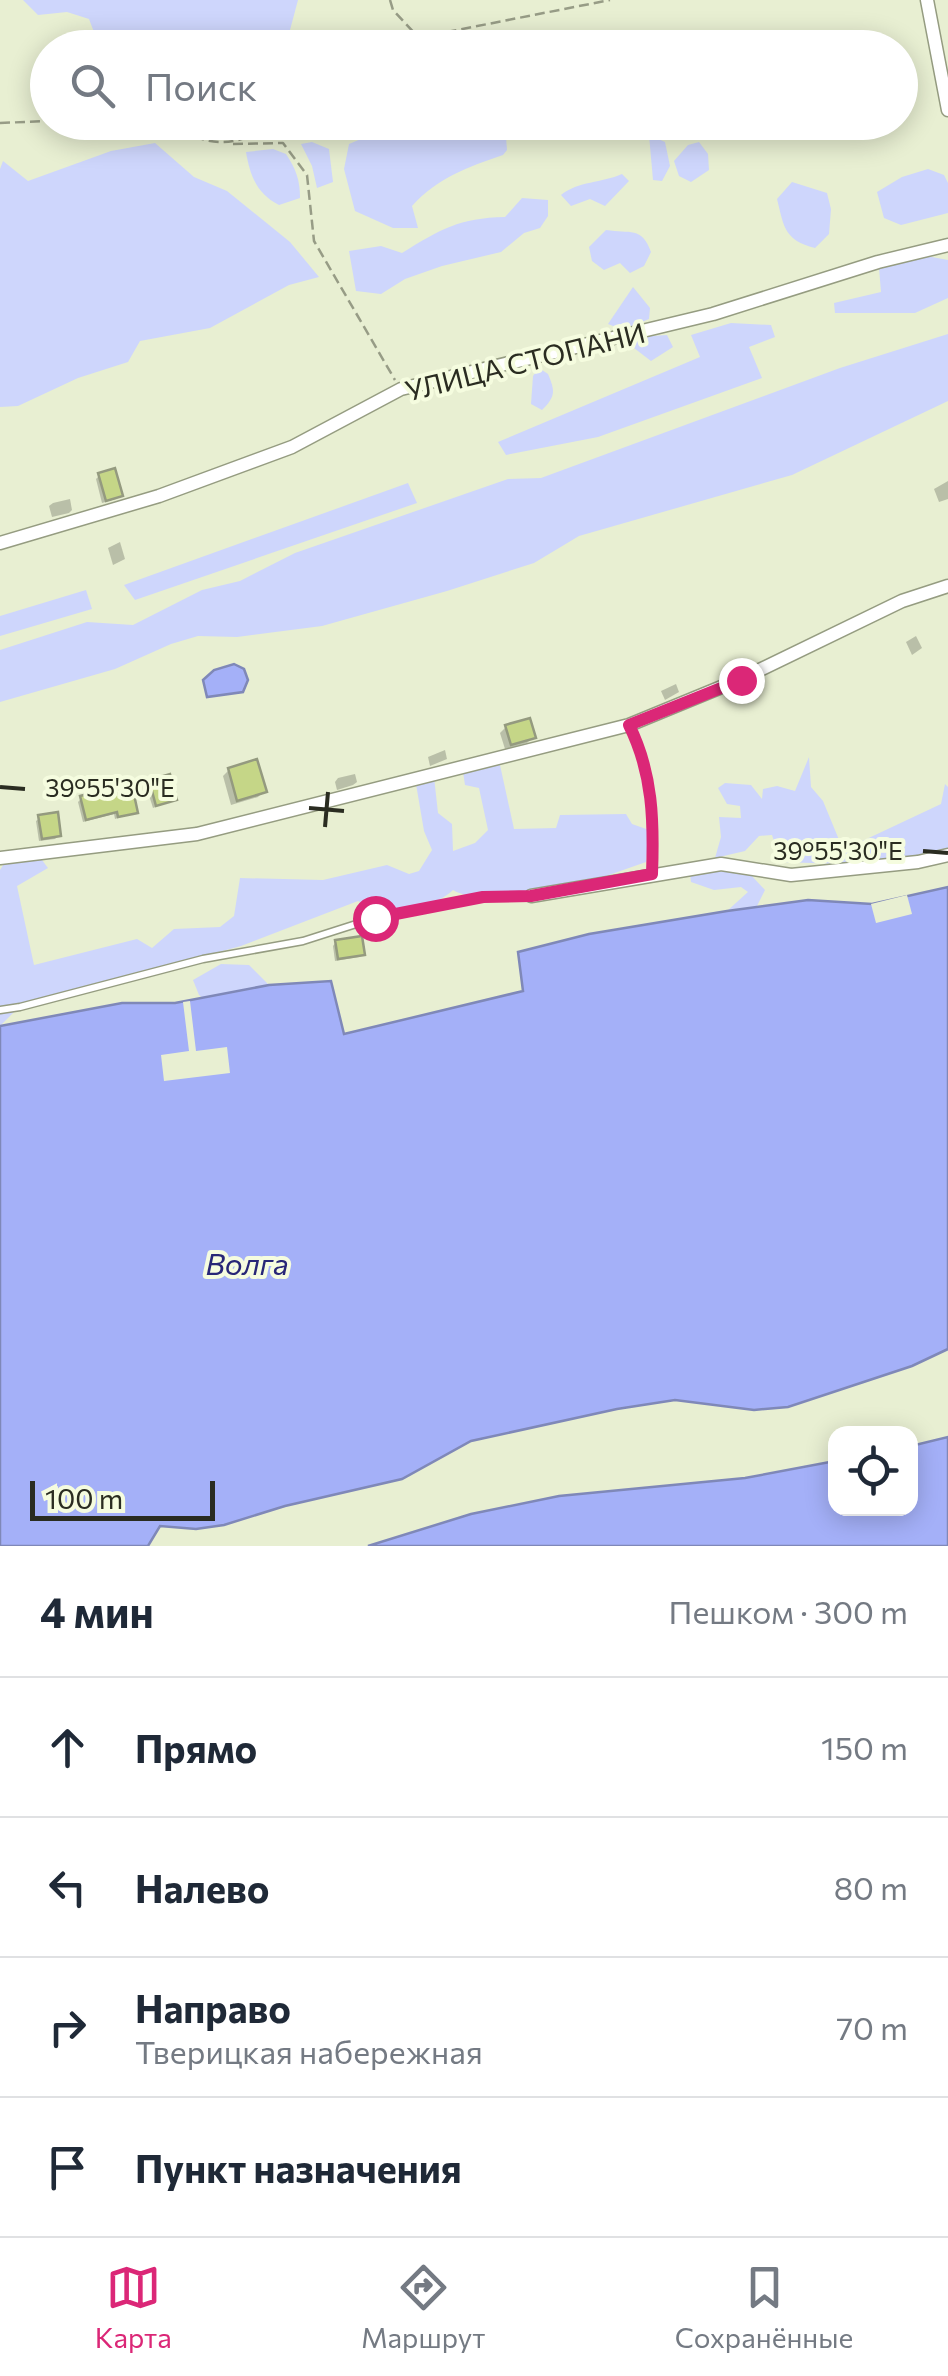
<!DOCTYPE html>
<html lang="ru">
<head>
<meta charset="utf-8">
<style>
	:root { --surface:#fff; --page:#f6f6f7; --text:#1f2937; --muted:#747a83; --line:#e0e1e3; --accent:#db2777 }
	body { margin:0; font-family:Commissioner,sans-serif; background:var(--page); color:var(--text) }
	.controls { position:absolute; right:30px; bottom:30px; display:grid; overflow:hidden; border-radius:20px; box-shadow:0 5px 25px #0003 }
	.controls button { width:90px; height:90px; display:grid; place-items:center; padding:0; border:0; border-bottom:2px solid var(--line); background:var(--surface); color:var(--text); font:50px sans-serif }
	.scale { position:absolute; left:30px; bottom:25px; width:185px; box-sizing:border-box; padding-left:10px; border:5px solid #2a2c21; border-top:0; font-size:28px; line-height:35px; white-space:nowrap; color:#2a2c21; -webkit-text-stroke:8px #f5fcdf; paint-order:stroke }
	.stop { position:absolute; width:30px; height:30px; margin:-22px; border:8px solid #db2777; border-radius:50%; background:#fff }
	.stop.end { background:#db2777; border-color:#fff; box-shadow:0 2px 10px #0008 }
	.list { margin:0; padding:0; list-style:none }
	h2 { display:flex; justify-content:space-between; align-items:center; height:130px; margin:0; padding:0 40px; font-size:42px }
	h2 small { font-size:32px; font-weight:400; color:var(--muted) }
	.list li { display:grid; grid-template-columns:65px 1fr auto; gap:30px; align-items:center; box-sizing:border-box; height:140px; padding:0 40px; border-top:2px solid var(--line) }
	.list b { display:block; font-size:38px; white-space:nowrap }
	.list p { margin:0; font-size:32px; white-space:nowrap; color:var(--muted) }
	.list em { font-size:32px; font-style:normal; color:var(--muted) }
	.icon { flex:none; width:55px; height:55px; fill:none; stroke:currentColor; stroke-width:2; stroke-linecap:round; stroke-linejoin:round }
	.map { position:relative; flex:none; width:948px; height:1546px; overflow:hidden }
	.search { position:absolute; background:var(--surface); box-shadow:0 5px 25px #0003; left:30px; right:30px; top:30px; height:110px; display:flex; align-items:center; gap:25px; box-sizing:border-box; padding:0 35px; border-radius:55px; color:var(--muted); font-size:38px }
	.sheet { height:690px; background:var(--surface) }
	nav { display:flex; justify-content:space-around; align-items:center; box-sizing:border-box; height:140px; border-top:2px solid var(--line); background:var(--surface); font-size:28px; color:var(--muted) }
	nav a { display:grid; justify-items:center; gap:5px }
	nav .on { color:var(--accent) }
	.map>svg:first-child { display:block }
</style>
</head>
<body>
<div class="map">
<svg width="948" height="1546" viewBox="0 0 948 1546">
	<rect width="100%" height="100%" fill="#e8efd2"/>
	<g fill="#ced6fc">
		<polygon points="23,0 298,0 290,30 174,37 172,47 100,48 89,19 67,12 38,15"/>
		<path d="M442,122L505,123L507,150L503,155C468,167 437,178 412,206L418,228H393L355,211L344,169L349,144L368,136Z"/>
		<polygon points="649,135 665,142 670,166 662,181 653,180"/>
		<polygon points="312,142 329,149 333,182 317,188 312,166 301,144"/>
		<polygon points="699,142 708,154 709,170 691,182 679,176 674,161 688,145"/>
		<polygon points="155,143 194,177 227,191 290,242 319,277 289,285 210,328 140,341 128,362 78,378 18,406 0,407 0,169 3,161 28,181 111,151"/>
		<path d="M273,149L286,154C296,169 300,180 300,198L279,205C257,194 250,176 246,152Z"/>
		<polygon points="928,169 944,175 948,183 948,213 901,225 884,218 877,192 902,177"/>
		<path d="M622,174L629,181L605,206L590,199L571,206L561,195C578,181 602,183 622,174Z"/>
		<path d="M792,182L827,193L831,209L829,234L815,248C784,240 784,227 777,199Z"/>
		<path d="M522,198L548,200V216L540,228L524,233L501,252L442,266L405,279L381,294L356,291L349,251L381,246L402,253C441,229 459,218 505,217Z"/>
		<path d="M606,230C630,234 642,226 651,252L644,266L630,273L620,263L604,270L592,261L589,247Z"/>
		<polygon points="921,255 948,260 948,298 915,313 835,313 834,303 881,292 879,268"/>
		<polygon points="633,287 650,308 649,319 623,330 608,324"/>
		<polygon points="731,323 771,325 775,337 749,347 762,378 598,437 506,455 498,442 700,357 691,335"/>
		<polygon points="948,334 948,401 792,475 579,536 534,563 447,591 322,626 237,637 198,636 171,644 115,669 0,702 0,650 87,622 133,625 202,590 240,581 295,553 508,479 541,478 840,368"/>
		<polygon points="667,335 673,347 651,361 634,348 638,337"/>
		<path d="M539,368L548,374C555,391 556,396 542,410L531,404L533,376Z"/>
		<polygon points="408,483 417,503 135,600 124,585"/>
		<polygon points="86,590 92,609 0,636 0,616"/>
		<polygon points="809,757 811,787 823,801 842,847 856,844 941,804 945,784 948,787 948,851 874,863 861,859 843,864 781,862 772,835 759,836 745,851 715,858 721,837 719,817 741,818 740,806 727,804 718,788 725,783 751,785 762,799 763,789 777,786 795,791"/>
		<path d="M500,765L514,829L556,828L560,815L626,814L632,824L649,830L646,862L589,882L581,880C549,886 481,907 453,890C438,905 403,913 381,911C374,910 365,904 358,901L241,946L21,1005L0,1026V870L5,862L39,856L48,868L17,886L34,965L137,939L152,948L174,929L220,927L234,916L240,878L323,880L387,865L409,874L419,871L432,850L424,831L416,784L434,777L438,813L452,824L453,851L475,843L488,830L479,788L465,785L463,772Z"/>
		<polygon points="731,871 750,874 765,890 756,908 727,911 748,892 741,887 714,890 691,882 690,873"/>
		<polygon points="221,964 249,965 269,985 204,999 199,995 193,980"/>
	</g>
	<g fill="#a4b0f8" stroke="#7f88b8" stroke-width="2.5">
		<polygon points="234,664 244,669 248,680 243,692 207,697 203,680 214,670"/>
		<polygon points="948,887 948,1349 912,1366 788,1407 754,1410 675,1400 617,1409 471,1441 402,1479 285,1506 224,1525 196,1529 160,1526 148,1546 0,1546 0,1026 122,1003 175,1003 269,985 331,981 344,1034 523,991 518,952 589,934 727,911 808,900 872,904"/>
		<polygon points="948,1437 948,1546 368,1546 471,1514 559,1496 745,1478 835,1461 836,1508 910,1508 911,1446"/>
	</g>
	<g fill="#e8efd2">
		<polygon points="907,895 912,914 876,923 871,904"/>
		<polygon points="190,1001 196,1051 227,1047 230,1073 164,1081 161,1055 189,1051 183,1002"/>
	</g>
	<g fill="#0003">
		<polygon points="100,475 120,496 116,499 102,503 96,479"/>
		<polygon points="948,481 948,499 939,502 934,489"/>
		<polygon points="70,499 72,510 69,513 52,517 49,506 53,503"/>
		<polygon points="120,542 125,559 113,565 108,548"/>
		<polygon points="916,636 922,648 912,655 906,642"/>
		<polygon points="676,684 679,692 665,700 661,691"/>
		<polygon points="506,727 533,737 527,743 505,749 500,733"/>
		<polygon points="445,750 447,759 430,766 428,757"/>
		<polygon points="229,770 264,791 258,797 231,805 223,776"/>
		<polygon points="355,774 357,782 353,785 337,790 335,782 338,778"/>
		<polygon points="150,782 175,799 153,808 146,786"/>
		<polygon points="82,798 96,801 135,812 115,819 114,814 83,822 78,802"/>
		<polygon points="40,818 59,835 55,839 39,841 36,821"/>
		<polygon points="336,942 362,954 359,957 335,961 333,946"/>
	</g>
	<g fill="#c5d687" stroke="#949a7f" stroke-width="2.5">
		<polygon points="115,468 123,496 106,501 98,473"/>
		<polygon points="530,718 536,738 511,745 505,725"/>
		<polygon points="257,759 267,792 237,801 228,768"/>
		<polygon points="170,774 177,800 156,806 149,780"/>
		<polygon points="133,790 138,813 118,817 117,812 86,820 80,796 96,792 98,798"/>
		<polygon points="58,812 61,836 42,839 38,815"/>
		<polygon points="362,936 365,955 338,959 335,940"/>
	</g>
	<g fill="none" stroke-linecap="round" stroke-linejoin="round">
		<g stroke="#959c81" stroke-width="9">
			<g id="service">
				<path d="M629,725C653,773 655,821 652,873"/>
				<polyline points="0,1010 20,1007 203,959 303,941 375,918 483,897 530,896"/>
			</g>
		</g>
		<g stroke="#959c81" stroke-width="15">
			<g id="minor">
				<polyline points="927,0 948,110"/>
				<polyline points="0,543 159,496 292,447 401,389 713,314 878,262 948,245"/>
				<polyline points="0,858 197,834 629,725 741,679 902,601 948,586"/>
				<polyline points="531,896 721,864 791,875 918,862 948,855"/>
			</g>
		</g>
		<g stroke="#979c86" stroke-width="2.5" stroke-dasharray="10 5" stroke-linecap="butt">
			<polyline points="390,0 393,10 418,37"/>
			<polyline points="390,48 396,42 610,0"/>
			<path d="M168,122C218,154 235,143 286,122"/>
			<polyline points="0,123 48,121"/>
			<polyline points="233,144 283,143 307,175 314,241 395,380"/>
		</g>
		<use href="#service" stroke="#fff" stroke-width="6"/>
		<use href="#minor" stroke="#fff" stroke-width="12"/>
	</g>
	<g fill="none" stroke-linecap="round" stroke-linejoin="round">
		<path stroke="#db2777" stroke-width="12" d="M375,918L483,897L531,896L652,874C654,822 653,773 629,725L741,680"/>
	</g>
	<path fill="none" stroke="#2a2c21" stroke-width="4" d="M0,787L25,789M309,808L344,811M325,827L328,792M923,851L948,853"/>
	<g text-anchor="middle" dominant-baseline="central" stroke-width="8" stroke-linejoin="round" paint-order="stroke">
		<g font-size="28" fill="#2a2c21" stroke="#f5fcdf">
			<text transform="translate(525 361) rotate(-14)">УЛИЦА СТОПАНИ</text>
		</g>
		<g font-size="30" font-style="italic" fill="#272677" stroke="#f5fcdf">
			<text x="247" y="1262">Волга</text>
		</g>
	</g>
	<g font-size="25" text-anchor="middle" fill="#2a2c21" stroke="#f5fcdf" stroke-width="8" stroke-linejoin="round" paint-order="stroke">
		<text x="110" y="797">39°55'30"E</text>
		<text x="838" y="860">39°55'30"E</text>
	</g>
</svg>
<div class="controls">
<button><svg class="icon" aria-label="locate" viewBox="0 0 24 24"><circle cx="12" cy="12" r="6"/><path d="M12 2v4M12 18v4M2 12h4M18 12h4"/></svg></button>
</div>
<div class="scale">100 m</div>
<div class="stop" style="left:375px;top:918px"></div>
<div class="stop end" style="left:741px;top:680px"></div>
<div class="search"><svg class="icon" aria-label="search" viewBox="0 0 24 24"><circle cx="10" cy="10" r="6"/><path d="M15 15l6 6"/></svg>Поиск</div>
</div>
<section class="sheet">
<h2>4 мин<small>Пешком · 300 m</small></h2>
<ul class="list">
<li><svg class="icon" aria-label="ahead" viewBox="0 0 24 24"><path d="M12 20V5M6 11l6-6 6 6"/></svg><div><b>Прямо</b></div><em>150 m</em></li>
<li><svg class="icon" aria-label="left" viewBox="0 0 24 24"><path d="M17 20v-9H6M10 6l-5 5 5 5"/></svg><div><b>Налево</b></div><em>80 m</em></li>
<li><svg class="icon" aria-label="right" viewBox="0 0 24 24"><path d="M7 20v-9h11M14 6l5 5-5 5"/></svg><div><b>Направо</b><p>Тверицкая набережная</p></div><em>70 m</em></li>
<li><svg class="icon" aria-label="arrive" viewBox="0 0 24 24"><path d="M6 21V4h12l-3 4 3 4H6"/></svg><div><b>Пункт назначения</b></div></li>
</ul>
</section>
<nav>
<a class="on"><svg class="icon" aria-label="map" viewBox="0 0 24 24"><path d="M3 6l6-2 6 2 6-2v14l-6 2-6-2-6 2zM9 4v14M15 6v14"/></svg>Карта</a>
<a><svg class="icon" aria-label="directions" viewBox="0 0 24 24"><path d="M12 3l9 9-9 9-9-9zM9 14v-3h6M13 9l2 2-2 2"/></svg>Маршрут</a>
<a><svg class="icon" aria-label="saved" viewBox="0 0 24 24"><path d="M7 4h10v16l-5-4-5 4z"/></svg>Сохранённые</a>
</nav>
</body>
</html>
